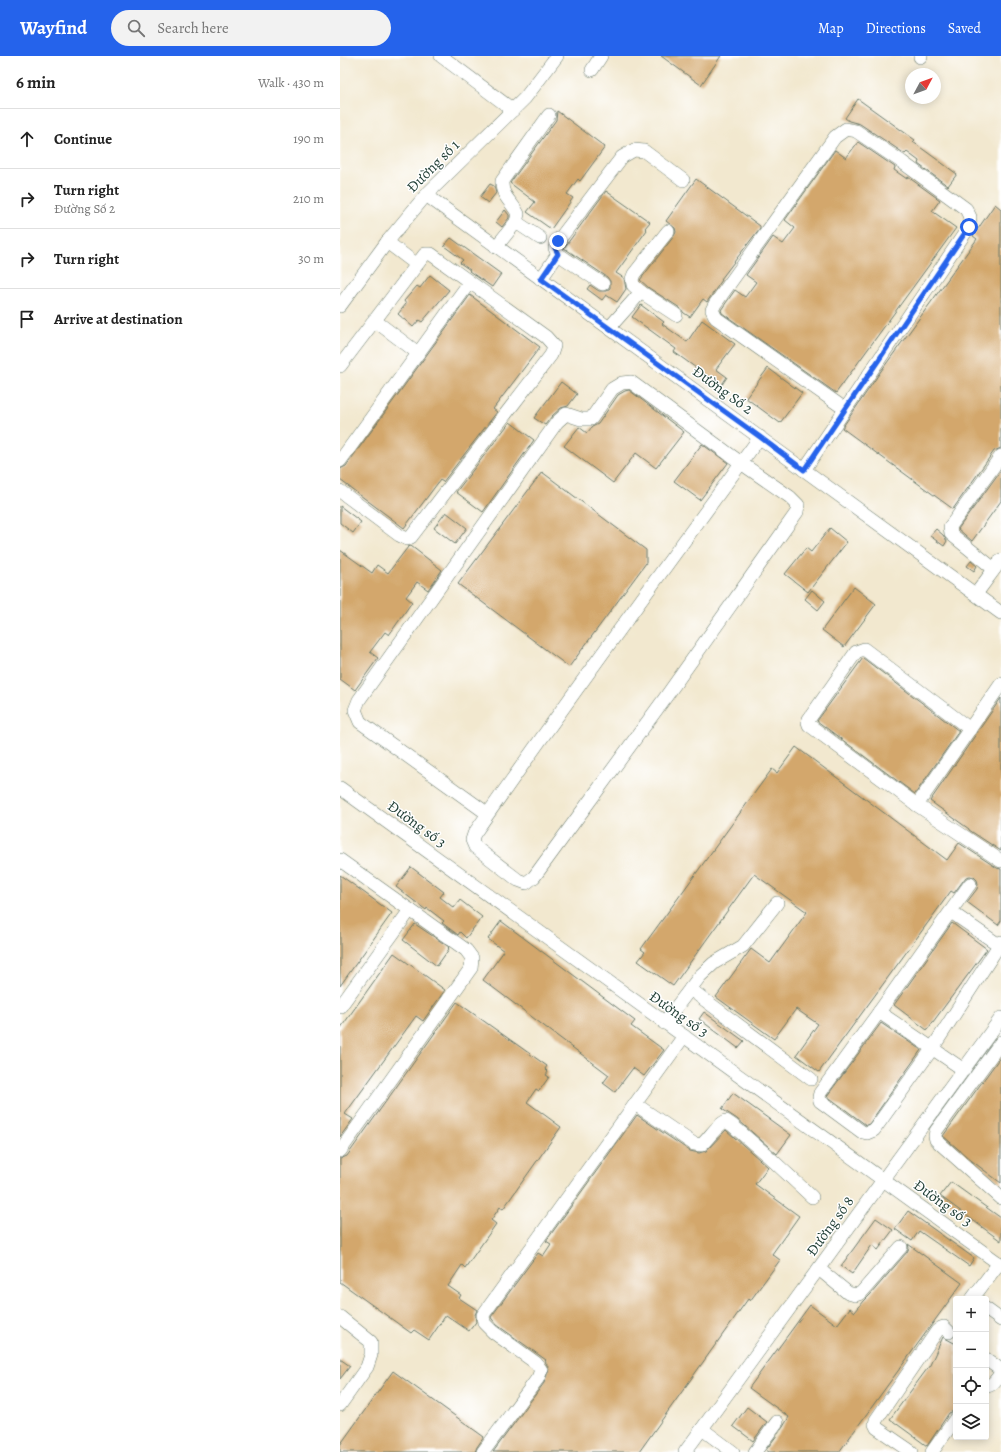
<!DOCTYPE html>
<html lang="en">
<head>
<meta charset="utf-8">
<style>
	:root { --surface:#fff; --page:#f2f2f2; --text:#222; --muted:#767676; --line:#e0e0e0; --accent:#2563eb }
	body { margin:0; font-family:Alegreya,serif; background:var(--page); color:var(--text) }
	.controls { position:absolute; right:12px; bottom:12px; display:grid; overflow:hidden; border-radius:4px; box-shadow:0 2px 10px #0003 }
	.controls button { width:36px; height:36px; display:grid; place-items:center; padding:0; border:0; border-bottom:1px solid var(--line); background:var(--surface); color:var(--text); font:20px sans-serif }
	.compass { position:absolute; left:565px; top:12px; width:36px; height:36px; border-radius:50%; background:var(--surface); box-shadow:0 2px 10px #0003; rotate:49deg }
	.stop { position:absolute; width:12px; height:12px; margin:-9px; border:3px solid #2563eb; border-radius:50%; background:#fff }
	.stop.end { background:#2563eb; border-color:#fff; box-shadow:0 1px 4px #0008 }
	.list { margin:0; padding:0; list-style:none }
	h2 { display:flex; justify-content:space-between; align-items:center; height:52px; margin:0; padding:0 16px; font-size:17px }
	h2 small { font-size:13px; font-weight:400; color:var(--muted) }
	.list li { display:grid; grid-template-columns:26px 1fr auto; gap:12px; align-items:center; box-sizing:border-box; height:60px; padding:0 16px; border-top:1px solid var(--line) }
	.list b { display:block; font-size:15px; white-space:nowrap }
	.list p { margin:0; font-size:13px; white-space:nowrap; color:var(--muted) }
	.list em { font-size:13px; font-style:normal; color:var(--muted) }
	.icon { flex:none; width:22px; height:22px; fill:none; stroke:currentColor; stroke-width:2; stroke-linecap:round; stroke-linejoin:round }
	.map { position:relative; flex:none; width:661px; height:1396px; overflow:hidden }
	header { display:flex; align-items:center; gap:24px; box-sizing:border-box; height:56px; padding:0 20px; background:var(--accent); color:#fff }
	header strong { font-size:19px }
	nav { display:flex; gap:22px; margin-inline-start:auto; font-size:14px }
	.search { width:280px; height:36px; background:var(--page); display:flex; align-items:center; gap:10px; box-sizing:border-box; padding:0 14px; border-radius:22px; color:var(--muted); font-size:15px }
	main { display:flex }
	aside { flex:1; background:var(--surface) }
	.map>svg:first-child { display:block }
</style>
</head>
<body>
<header>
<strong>Wayfind</strong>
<div class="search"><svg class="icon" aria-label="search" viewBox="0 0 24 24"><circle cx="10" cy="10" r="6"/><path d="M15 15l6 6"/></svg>Search here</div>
<nav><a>Map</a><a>Directions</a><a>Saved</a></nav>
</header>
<main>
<aside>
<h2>6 min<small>Walk · 430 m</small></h2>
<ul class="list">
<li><svg class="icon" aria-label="ahead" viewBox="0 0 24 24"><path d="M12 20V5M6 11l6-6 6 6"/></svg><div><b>Continue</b></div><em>190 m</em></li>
<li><svg class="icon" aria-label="right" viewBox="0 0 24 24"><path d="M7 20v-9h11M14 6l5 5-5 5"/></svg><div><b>Turn right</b><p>Đường Số 2</p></div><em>210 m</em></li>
<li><svg class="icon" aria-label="right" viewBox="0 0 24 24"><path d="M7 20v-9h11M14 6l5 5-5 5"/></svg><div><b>Turn right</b></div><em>30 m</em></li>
<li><svg class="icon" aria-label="arrive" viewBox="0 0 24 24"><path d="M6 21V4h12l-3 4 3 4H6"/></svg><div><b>Arrive at destination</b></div></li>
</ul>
</aside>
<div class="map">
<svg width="661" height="1396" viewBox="0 0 661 1396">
	<rect width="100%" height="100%" fill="#fff"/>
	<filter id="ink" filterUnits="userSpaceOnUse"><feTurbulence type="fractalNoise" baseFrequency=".025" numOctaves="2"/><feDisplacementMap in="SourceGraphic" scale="8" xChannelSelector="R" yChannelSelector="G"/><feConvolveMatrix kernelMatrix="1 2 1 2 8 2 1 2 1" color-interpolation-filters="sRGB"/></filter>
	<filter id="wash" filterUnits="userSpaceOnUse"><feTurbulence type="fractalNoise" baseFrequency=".012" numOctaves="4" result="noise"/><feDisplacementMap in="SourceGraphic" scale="16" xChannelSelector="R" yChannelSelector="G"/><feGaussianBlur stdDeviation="0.9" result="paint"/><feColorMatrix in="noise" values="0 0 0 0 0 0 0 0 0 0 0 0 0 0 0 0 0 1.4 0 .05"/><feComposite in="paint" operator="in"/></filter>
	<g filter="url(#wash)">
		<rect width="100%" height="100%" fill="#f2e8cf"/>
		<g id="blocks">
			<g fill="#d3a76c">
				<polygon points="321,0 381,0 361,29"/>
				<polygon points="518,43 575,84 573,86 617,118 608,130 578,108 579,105 567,96 565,98 520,68 509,65 505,62"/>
				<polygon points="217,55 265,91 240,125 238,123 227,138 233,142 211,173 187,156 195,146 170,127 216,64"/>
				<polygon points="518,86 555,111 554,114 567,123 568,121 600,144 592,155 616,172 496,337 382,257 381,254 395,234 405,241 416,226 406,219 433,181 443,188 455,172 445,164 495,94 506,102"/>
				<polygon points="356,123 420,170 420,172 381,223 382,224 367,246 363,243 350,261 344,257 340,252 309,232 300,224 334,180 336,176 335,172 326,165"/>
				<polygon points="150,128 154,130 156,137 148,147 140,141"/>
				<polygon points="266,135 310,166 305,172 307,174 276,217 284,222 286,233 277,246 266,239 262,244 247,233 250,229 259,235 266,235 270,232 270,225 267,221 224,192"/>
				<polygon points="655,148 661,153 661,392 654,395 613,453 502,372 541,315 637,183 633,180"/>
				<polygon points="165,154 169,159 169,162 162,171 156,166"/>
				<polygon points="111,182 161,218 152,231 129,215 130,214 120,207 123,204 104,190"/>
				<polygon points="90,219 109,234 82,266 79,264 73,271 58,258 66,248 64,245 77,230 80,232"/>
				<polygon points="130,239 200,291 153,353 157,356 103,426 100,424 64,472 0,424 0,413 6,410"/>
				<polygon points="301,249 324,266 322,268 347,286 362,264 395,288 376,313 387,321 381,330 334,296 336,293 292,261"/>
				<polygon points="428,312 462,337 440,367 406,342"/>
				<polygon points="221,326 237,338 228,350 221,352 212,360 205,369 194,362"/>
				<polygon points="289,334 344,376 316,412 296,397 273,427 224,390 239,371 247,377 252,371 258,368 278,339 285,335"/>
				<polygon points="170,366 194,384 143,456 116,436"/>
				<polygon points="362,388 388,407 360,444 334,425"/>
				<polygon points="661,414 661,445 632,485 618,473"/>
				<polygon points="202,416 306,494 306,507 229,611 118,528"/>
				<polygon points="0,450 21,466 13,477 0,467"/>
				<polygon points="106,456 127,472 115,488 94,472"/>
				<polygon points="490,472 507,486 468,536 445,518 466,492 471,496"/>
				<polygon points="596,473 603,479 607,485 604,490 590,480"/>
				<polygon points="71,490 102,514 88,534 77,526 66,541 72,546 49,579 45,576 30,596 38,602 15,634 0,623 0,494 32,517 37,509 48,517 68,491"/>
				<polygon points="631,505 637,510 634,515 627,510"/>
				<polygon points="514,531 536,548 504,591 482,574"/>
				<polygon points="472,534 485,545 478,554 465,543"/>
				<polygon points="523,602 619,675 575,738 477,665"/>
				<polygon points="661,642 661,795 629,774 629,773 590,745"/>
				<polygon points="456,691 607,804 619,787 657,812 661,813 661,865 658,869 627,846 637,833 638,828 637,824 634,821 630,820 626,821 614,837 611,835 479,1016 456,999 478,968 456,953 434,983 376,941 411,893 430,907 467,856 414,818 333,930 298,905 305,896 301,893 432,713 437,717"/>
				<polygon points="71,811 104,836 100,841 114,852 120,844 142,861 126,882 120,876 118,879 102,867 104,865 87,852 86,854 56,831"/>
				<polygon points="0,819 52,857 0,930"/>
				<polygon points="161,865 295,965 291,970 324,994 304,1020 293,1012 275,1036 263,1027 269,1019 143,924 164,895 148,883"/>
				<polygon points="612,867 647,893 587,974 554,949"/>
				<polygon points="75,868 109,891 108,892 109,893 97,910 63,884"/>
				<polygon points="54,897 105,934 83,965 76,960 5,1058 13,1063 0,1081 0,973"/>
				<polygon points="117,946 207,1010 205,1013 208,1016 206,1019 209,1021 199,1035 196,1033 187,1046 221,1071 163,1153 160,1151 151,1164 156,1168 125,1212 122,1209 108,1230 121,1239 119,1242 137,1254 135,1259 136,1266 129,1275 106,1259 89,1284 74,1274 71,1277 0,1226 0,1103 7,1100"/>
				<polygon points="364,956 404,985 398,992 359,963"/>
				<polygon points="541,967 581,994 529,1068 526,1069 487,1040"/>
				<polygon points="661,1000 661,1127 632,1105 603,1080"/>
				<polygon points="393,1037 451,1079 437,1098 397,1063 382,1053"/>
				<polygon points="297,1059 350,1095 359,1097 366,1095 386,1074 428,1111 415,1128 459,1160 432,1198 440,1204 410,1245 408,1243 299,1396 153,1396 204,1327 209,1313 205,1305 206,1304 157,1269 152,1263 151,1261 198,1197 203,1200 211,1188 206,1185"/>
				<polygon points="611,1126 661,1162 661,1185 600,1140"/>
				<polygon points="568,1155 634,1202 629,1210 579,1175 572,1185 555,1173"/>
				<polygon points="536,1162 553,1174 538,1194 532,1189 512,1218 501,1210"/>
				<polygon points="568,1188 622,1227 499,1396 429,1396 426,1394 443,1371 449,1361 409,1332 470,1249 497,1269 510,1252 515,1256 524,1245 530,1239 567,1196 569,1192"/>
				<polygon points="603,1281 616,1288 616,1354 609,1357 587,1390 550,1363 590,1309"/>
				<polygon points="0,1303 10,1310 0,1323"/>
				<polygon points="53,1315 144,1381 137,1391 135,1396 0,1396 0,1389"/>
				<polygon points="407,1351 427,1366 413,1385 393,1370"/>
			</g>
		</g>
	</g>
	<g filter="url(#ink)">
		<use href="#blocks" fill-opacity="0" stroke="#69796a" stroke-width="1"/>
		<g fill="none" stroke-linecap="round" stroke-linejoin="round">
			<g stroke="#69796a" stroke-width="14">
				<g id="minor">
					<polyline points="101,0 173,54"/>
					<polyline points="580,1 581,0"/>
					<polyline points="252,14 261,0"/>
					<polyline points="86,139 661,557"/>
					<path d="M176,166L178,158C172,146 161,140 162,125L209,59"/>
					<polyline points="47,186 76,208"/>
					<polyline points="156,191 176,166 200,182"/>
					<polyline points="218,198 215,192 218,185 282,101 294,94 304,95 343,124"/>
					<polyline points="201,223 218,198 263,228"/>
					<polyline points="301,236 293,229 292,223 294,218 328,175"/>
					<polyline points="0,250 47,186 86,139 185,42 217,0"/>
					<polyline points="34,264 78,297"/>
					<polyline points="269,272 301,236 336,259"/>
					<polyline points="0,310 85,198 91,198 206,281 214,290 211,299 71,481 67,483 59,479 0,435"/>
					<polyline points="0,405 129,227"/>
					<polyline points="464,414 629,171 630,161 626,153 562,106 516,75 506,73 495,81 375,248 372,254 376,262 505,353"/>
					<polyline points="654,513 611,478 610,471 661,400"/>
					<polyline points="636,538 661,504"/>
					<polyline points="630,673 524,593 516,596 469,663 468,666 469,669 577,749 661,805"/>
					<polyline points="0,732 661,1209"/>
					<polyline points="577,749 661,628"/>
					<path d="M148,758L20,666L15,654L19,644L217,366L226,358L241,363H251L272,333L282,327L291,326L401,407L450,441L458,449L457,456L325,642L194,821L186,827L178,824L135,791L132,784L134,778C227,644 324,513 420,381"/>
					<polyline points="0,804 126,894 132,902 131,912 0,1095"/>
					<polyline points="611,856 659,889"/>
					<polyline points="350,933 471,1023"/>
					<polyline points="0,951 70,854"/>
					<polyline points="539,956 630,828"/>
					<polyline points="324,967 360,920 374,907 403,890 437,847"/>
					<polyline points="661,986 596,1075 595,1080 596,1084 661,1142"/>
					<polyline points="624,1014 539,956 480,1037 479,1041 480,1045 522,1076 527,1077 534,1074 592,993 661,886"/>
					<path d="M295,1048L354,1088L361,1089C370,1082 375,1070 386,1065L392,1069L428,1100L472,1141"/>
					<polyline points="479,1213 508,1237 515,1239 521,1237 561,1191"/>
					<polyline points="632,1243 659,1207"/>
					<polyline points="646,1253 661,1264"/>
					<polyline points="0,1261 31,1286 31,1299 27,1311 0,1349"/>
					<polyline points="646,1303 661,1314"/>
					<path d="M646,1330C653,1330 657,1322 661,1317"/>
					<polyline points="362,1373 393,1396"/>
					<polyline points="143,1396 198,1322 201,1314 196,1307 153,1276 144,1267 143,1259 344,980"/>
					<polyline points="345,1396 661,962"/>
					<polyline points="415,1396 437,1366"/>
					<polyline points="572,1396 537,1372 535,1368 536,1364 597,1275 601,1272 604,1271 609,1276"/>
					<polyline points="592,1396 616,1362"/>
				</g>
			</g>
			<use href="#minor" stroke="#fff" stroke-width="13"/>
		</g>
	</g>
	<g fill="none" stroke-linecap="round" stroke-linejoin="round" filter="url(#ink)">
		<polyline stroke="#2563eb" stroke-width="5" points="218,185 215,192 218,198 201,223 420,381 464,414 629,171"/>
	</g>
	<g text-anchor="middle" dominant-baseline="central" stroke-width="3" stroke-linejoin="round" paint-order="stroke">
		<g font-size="15" fill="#1f3d34" stroke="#fff">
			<text transform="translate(93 110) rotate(-45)">Đường số 1</text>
			<text transform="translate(383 334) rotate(36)">Đường Số 2</text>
			<text transform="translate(77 768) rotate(36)">Đường số 3</text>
			<text transform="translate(339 958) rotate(35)">Đường số 3</text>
			<text transform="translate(603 1147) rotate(36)">Đường số 3</text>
			<text transform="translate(490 1170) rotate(-54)">Đường số 8</text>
		</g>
	</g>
</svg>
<div class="controls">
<button>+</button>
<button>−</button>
<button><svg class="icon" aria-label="locate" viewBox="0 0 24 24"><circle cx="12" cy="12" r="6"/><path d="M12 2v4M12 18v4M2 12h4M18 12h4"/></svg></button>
<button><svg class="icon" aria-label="layers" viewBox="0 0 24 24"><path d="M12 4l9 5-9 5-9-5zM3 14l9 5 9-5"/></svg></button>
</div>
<svg class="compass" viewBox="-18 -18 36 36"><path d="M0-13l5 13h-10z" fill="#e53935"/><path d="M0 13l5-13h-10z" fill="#767676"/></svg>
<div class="stop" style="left:629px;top:171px"></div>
<div class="stop end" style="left:218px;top:185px"></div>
</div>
</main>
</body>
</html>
